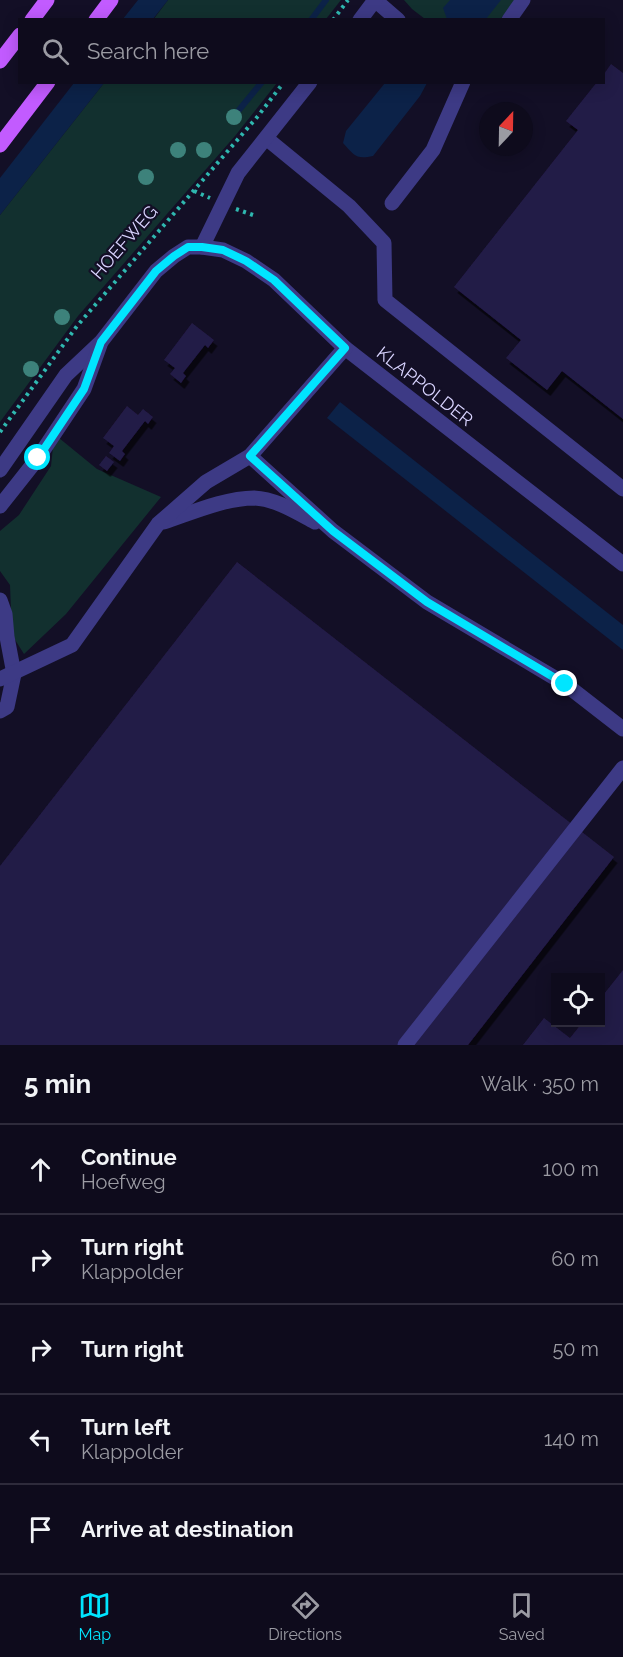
<!DOCTYPE html>
<html lang="en">
<head>
<meta charset="utf-8">
<style>
	:root { --surface:#0e0b1c; --page:#171425; --text:#f1f3f6; --muted:#9b9ba3; --line:#2e2b3b; --accent:#00e5ff }
	body { margin:0; font-family:Raleway,sans-serif; background:var(--page); color:var(--text) }
	.controls { position:absolute; right:18px; bottom:18px; display:grid; overflow:hidden; border-radius:0px; box-shadow:0 3px 15px #0003 }
	.controls button { width:54px; height:54px; display:grid; place-items:center; padding:0; border:0; border-bottom:2px solid var(--line); background:var(--surface); color:var(--text); font:30px sans-serif }
	.compass { position:absolute; left:479px; top:102px; width:54px; height:54px; border-radius:50%; background:var(--surface); box-shadow:0 3px 15px #0003; rotate:22deg }
	.stop { position:absolute; width:18px; height:18px; margin:-14px; border:4px solid #00e5ff; border-radius:50%; background:#fff }
	.stop.end { background:#00e5ff; border-color:#fff; box-shadow:0 2px 6px #0008 }
	.list { margin:0; padding:0; list-style:none }
	h2 { display:flex; justify-content:space-between; align-items:center; height:78px; margin:0; padding:0 24px; font-size:26px }
	h2 small { font-size:20px; font-weight:400; color:var(--muted) }
	.list li { display:grid; grid-template-columns:39px 1fr auto; gap:18px; align-items:center; box-sizing:border-box; height:90px; padding:0 24px; border-top:2px solid var(--line) }
	.list b { display:block; font-size:22px; white-space:nowrap }
	.list p { margin:0; font-size:20px; white-space:nowrap; color:var(--muted) }
	.list em { font-size:20px; font-style:normal; color:var(--muted) }
	.icon { flex:none; width:33px; height:33px; fill:none; stroke:currentColor; stroke-width:2; stroke-linecap:round; stroke-linejoin:round }
	.map { position:relative; flex:none; width:623px; height:1045px; overflow:hidden }
	.search { position:absolute; background:var(--surface); box-shadow:0 3px 15px #0003; left:18px; right:18px; top:18px; height:66px; display:flex; align-items:center; gap:15px; box-sizing:border-box; padding:0 21px; border-radius:0px; color:var(--muted); font-size:22px }
	.sheet { height:528px; background:var(--surface) }
	nav { display:flex; justify-content:space-around; align-items:center; box-sizing:border-box; height:84px; border-top:2px solid var(--line); background:var(--surface); font-size:16px; color:var(--muted) }
	nav a { display:grid; justify-items:center; gap:3px }
	nav .on { color:var(--accent) }
	.map>svg:first-child { display:block }
</style>
</head>
<body>
<div class="map">
<svg width="623" height="1045" viewBox="0 0 623 1045">
	<defs>
		<filter id="shadow"><feDropShadow dx="3.5" dy="6" stdDeviation="0" flood-color="#0009"/></filter>
	</defs>
	<rect width="100%" height="100%" fill="#130f26"/>
	<g fill="#12302f">
		<polygon points="168,0 341,0 326,19 153,20"/>
		<polygon points="404,0 515,0 500,20 425,19 412,9"/>
		<polygon points="104,83 277,83 235,136 78,316 0,422 0,215"/>
		<polygon points="59,438 97,469 161,497 66,614 24,654 12,635 10,585 0,571 0,531 19,515 51,466 53,447"/>
	</g>
	<g fill="#0c2248">
		<polygon points="138,0 168,0 153,19 123,19"/>
		<polygon points="450,0 501,0 486,19 447,19 443,8"/>
		<polygon points="74,83 104,83 0,215 0,178"/>
		<path d="M385,83H427L420,96L373,156C356,160 354,155 343,143L346,131Z"/>
		<polygon points="340,402 623,625 623,650 327,418"/>
	</g>
	<g fill="none" stroke-linecap="round" stroke-linejoin="round">
		<g stroke="#0c2248" stroke-width="6">
			<polyline points="311,20 326,0"/>
			<polyline points="239,110 262,82"/>
		</g>
	</g>
	<g fill="#241b47" filter="url(#shadow)">
		<polygon points="611,64 623,73 623,419 562,371 547,390 506,358 521,340 454,287 578,130 566,121 597,82 604,82 604,74"/>
		<polygon points="192,323 214,340 208,348 205,345 183,373 186,376 181,383 170,374 175,368 164,360"/>
		<polygon points="127,406 138,415 143,409 153,417 148,424 145,421 122,451 125,454 120,461 109,453 114,446 103,438"/>
		<polygon points="106,456 114,462 107,471 99,465"/>
		<polygon points="237,562 614,857 468,1045 0,1045 0,866"/>
		<polygon points="623,970 623,1045 523,1045 544,1018 570,1038 582,1023 600,1023 600,999"/>
	</g>
	<g fill="none" stroke-linecap="round" stroke-linejoin="round">
		<g stroke="#2fb8b0" stroke-width="4" stroke-dasharray="3 4.5" stroke-linecap="butt">
			<polyline points="333,20 348,0"/>
			<polyline points="194,191 210,198"/>
			<polyline points="236,209 253,215"/>
			<polyline points="0,432 77,326 258,116 284,82"/>
		</g>
		<g stroke="#3d3a85" stroke-width="15">
			<polyline points="375,0 398,20"/>
			<polyline points="360,20 375,0"/>
			<polyline points="509,20 523,0"/>
			<polyline points="266,138 349,206 384,243 385,300 623,489"/>
			<polyline points="392,203 433,150 463,82"/>
			<polyline points="202,247 238,173 310,82"/>
			<polyline points="250,456 333,531 427,602 565,684 623,729"/>
			<polyline points="0,470 66,375 101,342 156,271 174,256 188,247 202,247 223,250 246,261 274,280 345,348 623,564"/>
			<polyline points="0,506 38,458 84,389 100,345"/>
			<path d="M164,522C191,513 225,498 254,498C276,499 296,512 315,522"/>
			<polyline points="0,600 5,614 7,637 14,674 7,707 0,711"/>
			<polyline points="0,679 72,645 158,524 206,482 250,456 345,348"/>
			<polyline points="405,1045 623,768"/>
		</g>
		<g stroke="#c25bff" stroke-width="15">
			<polyline points="32,20 47,0"/>
			<polyline points="96,20 111,0"/>
			<polyline points="0,61 20,35"/>
			<polyline points="0,145 48,82"/>
		</g>
	</g>
	<g fill="#3d827b">
		<circle cx="234" cy="117" r="8"/>
		<circle cx="178" cy="150" r="8"/>
		<circle cx="204" cy="150" r="8"/>
		<circle cx="146" cy="177" r="8"/>
		<circle cx="62" cy="317" r="8"/>
		<circle cx="31" cy="369" r="8"/>
	</g>
	<g fill="none" stroke-linecap="round" stroke-linejoin="round">
		<polyline stroke="#00e5ff" stroke-width="8" points="38,458 84,389 101,342 156,271 174,256 188,247 202,247 223,250 246,261 274,280 345,348 250,456 333,531 427,602 565,684"/>
	</g>
	<g text-anchor="middle" dominant-baseline="central" stroke-width="4.5" stroke-linejoin="round" paint-order="stroke">
		<g font-size="18" fill="#d9d4ff" stroke="#130f26">
			<text transform="translate(124 242) rotate(-49)">HOEFWEG</text>
			<text transform="translate(425 386) rotate(38)">KLAPPOLDER</text>
		</g>
	</g>
</svg>
<div class="controls">
<button><svg class="icon" aria-label="locate" viewBox="0 0 24 24"><circle cx="12" cy="12" r="6"/><path d="M12 2v4M12 18v4M2 12h4M18 12h4"/></svg></button>
</div>
<svg class="compass" viewBox="-18 -18 36 36"><path d="M0-13l5 13h-10z" fill="#e53935"/><path d="M0 13l5-13h-10z" fill="#9b9ba3"/></svg>
<div class="stop" style="left:38px;top:458px"></div>
<div class="stop end" style="left:565px;top:684px"></div>
<div class="search"><svg class="icon" aria-label="search" viewBox="0 0 24 24"><circle cx="10" cy="10" r="6"/><path d="M15 15l6 6"/></svg>Search here</div>
</div>
<section class="sheet">
<h2>5 min<small>Walk · 350 m</small></h2>
<ul class="list">
<li><svg class="icon" aria-label="ahead" viewBox="0 0 24 24"><path d="M12 20V5M6 11l6-6 6 6"/></svg><div><b>Continue</b><p>Hoefweg</p></div><em>100 m</em></li>
<li><svg class="icon" aria-label="right" viewBox="0 0 24 24"><path d="M7 20v-9h11M14 6l5 5-5 5"/></svg><div><b>Turn right</b><p>Klappolder</p></div><em>60 m</em></li>
<li><svg class="icon" aria-label="right" viewBox="0 0 24 24"><path d="M7 20v-9h11M14 6l5 5-5 5"/></svg><div><b>Turn right</b></div><em>50 m</em></li>
<li><svg class="icon" aria-label="left" viewBox="0 0 24 24"><path d="M17 20v-9H6M10 6l-5 5 5 5"/></svg><div><b>Turn left</b><p>Klappolder</p></div><em>140 m</em></li>
<li><svg class="icon" aria-label="arrive" viewBox="0 0 24 24"><path d="M6 21V4h12l-3 4 3 4H6"/></svg><div><b>Arrive at destination</b></div></li>
</ul>
</section>
<nav>
<a class="on"><svg class="icon" aria-label="map" viewBox="0 0 24 24"><path d="M3 6l6-2 6 2 6-2v14l-6 2-6-2-6 2zM9 4v14M15 6v14"/></svg>Map</a>
<a><svg class="icon" aria-label="directions" viewBox="0 0 24 24"><path d="M12 3l9 9-9 9-9-9zM9 14v-3h6M13 9l2 2-2 2"/></svg>Directions</a>
<a><svg class="icon" aria-label="saved" viewBox="0 0 24 24"><path d="M7 4h10v16l-5-4-5 4z"/></svg>Saved</a>
</nav>
</body>
</html>
